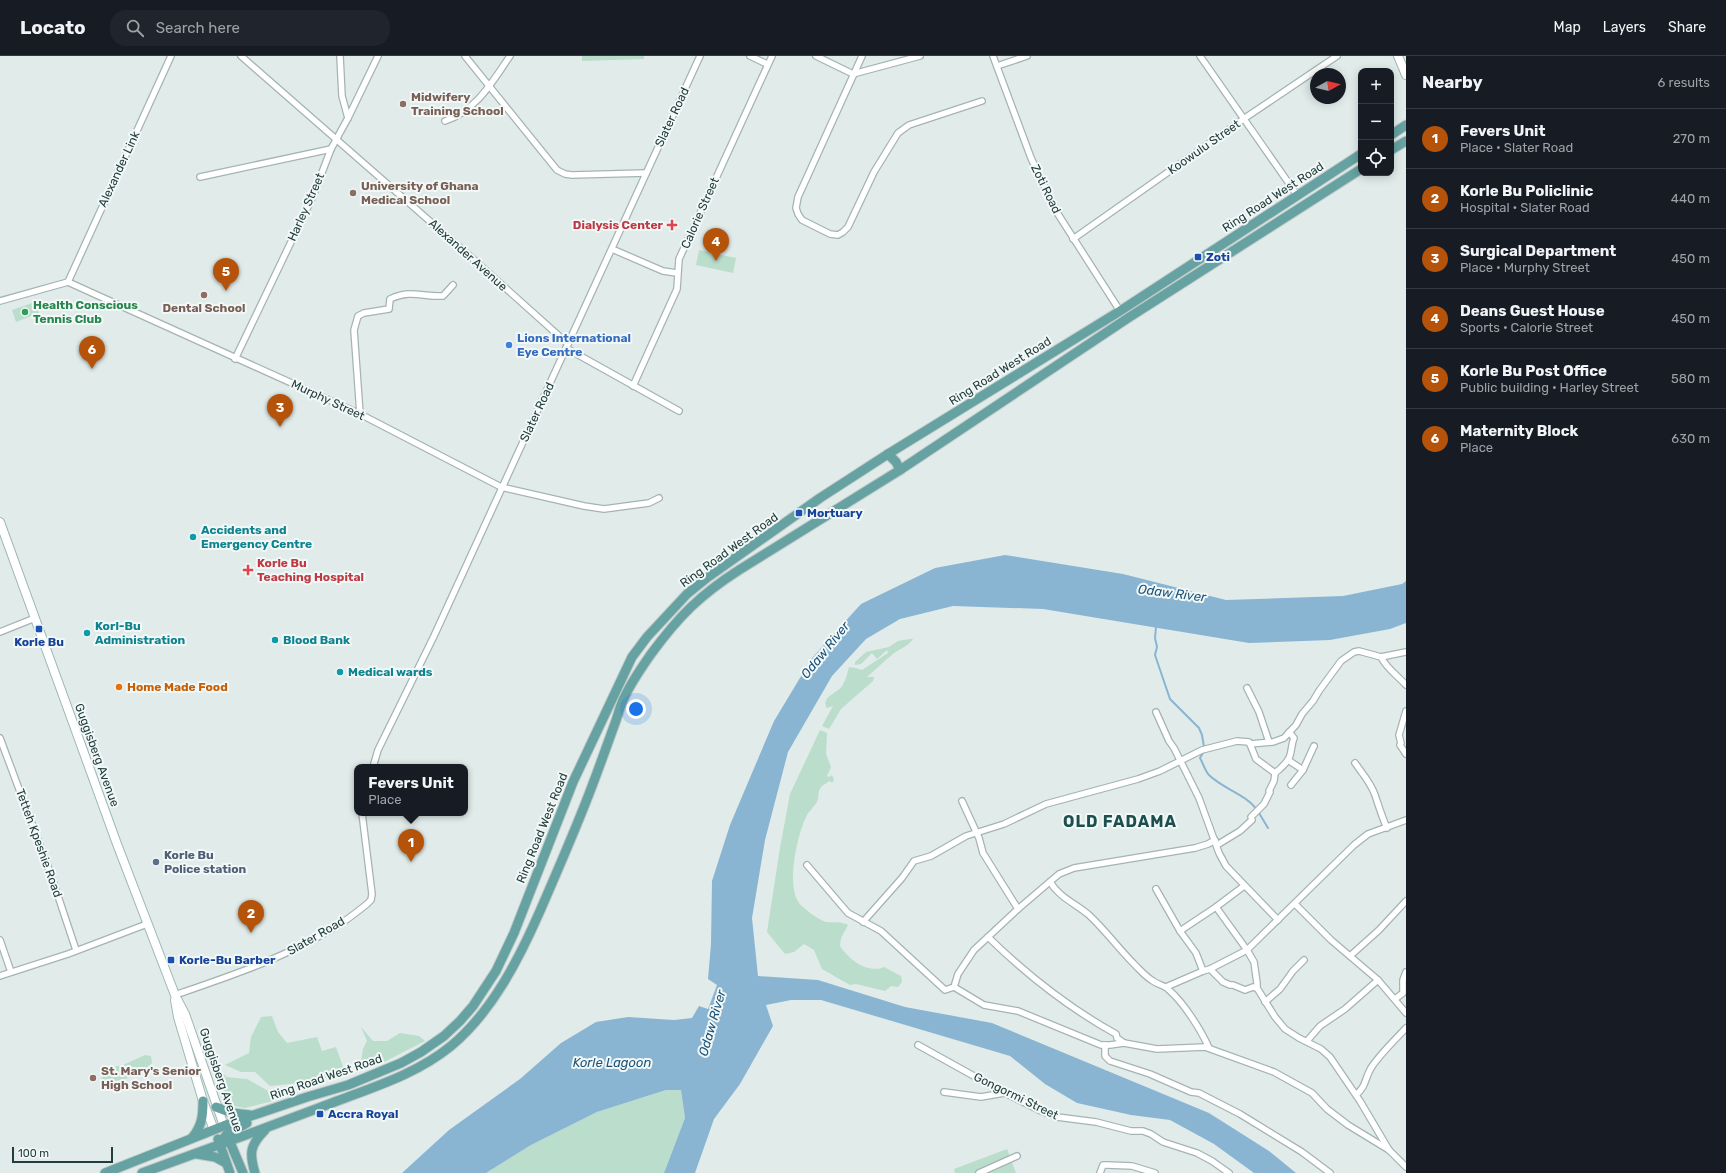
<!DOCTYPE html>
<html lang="en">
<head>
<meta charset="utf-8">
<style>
	:root { --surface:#171b24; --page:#20242c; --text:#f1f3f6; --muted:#9ea1a6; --line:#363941; --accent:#b45309 }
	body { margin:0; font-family:Rubik,sans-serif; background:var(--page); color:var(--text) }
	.controls { position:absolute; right:12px; top:12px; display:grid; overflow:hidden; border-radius:8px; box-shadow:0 2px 10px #0003 }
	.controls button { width:36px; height:36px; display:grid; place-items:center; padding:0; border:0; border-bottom:1px solid var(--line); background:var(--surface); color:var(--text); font:20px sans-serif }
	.compass { position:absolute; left:1310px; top:12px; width:36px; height:36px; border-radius:50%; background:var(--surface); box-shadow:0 2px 10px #0003; rotate:82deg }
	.scale { position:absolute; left:12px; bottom:10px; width:101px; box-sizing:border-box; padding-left:4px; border:2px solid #213d3c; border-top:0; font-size:11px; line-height:14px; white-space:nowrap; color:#213d3c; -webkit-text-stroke:3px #f2f8f7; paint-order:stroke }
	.you { position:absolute; left:636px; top:653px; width:14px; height:14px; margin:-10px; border:3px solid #fff; border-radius:50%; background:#1a73e8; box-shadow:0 0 0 6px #1a73e833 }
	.badge { display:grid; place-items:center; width:26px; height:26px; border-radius:50%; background:var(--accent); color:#fff; font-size:13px; font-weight:700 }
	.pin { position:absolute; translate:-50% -33px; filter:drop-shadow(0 1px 2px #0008) }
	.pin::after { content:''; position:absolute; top:21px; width:14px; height:12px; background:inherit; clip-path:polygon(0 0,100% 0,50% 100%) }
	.popup { position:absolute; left:354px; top:708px; width:114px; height:52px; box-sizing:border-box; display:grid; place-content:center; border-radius:8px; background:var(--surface); filter:drop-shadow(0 1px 3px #0005); font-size:13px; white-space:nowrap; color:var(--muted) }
	.popup b { font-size:15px; color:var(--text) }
	.popup::after { content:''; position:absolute; left:50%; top:100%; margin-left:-8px; border:8px solid transparent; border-top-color:var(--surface) }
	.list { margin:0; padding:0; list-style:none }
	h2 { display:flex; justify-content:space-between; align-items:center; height:52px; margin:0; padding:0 16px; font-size:17px }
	h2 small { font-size:13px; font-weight:400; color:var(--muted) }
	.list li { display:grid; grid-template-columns:26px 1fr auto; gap:12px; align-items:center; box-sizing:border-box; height:60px; padding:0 16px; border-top:1px solid var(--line) }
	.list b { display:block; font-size:15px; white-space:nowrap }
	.list p { margin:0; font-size:13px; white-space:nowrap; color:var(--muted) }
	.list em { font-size:13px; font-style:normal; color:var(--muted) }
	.icon { flex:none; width:22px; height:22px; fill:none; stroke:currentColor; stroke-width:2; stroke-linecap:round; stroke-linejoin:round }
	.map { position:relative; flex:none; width:1406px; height:1117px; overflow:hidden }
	header { display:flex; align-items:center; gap:24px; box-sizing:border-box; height:56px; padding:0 20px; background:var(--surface); border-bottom:1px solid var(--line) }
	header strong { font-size:19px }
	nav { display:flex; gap:22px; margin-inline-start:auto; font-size:14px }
	.search { width:280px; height:36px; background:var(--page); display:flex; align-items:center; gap:10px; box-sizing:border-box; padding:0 14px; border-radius:16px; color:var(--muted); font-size:15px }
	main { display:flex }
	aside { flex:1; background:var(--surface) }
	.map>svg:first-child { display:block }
</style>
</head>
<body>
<header>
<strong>Locato</strong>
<div class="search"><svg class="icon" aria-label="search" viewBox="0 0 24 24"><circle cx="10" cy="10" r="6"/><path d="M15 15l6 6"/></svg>Search here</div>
<nav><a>Map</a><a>Layers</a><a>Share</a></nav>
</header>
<main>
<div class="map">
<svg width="1406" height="1117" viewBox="0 0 1406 1117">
	<rect width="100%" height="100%" fill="#e1ecea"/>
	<g fill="#baddcc">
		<polygon points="582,0 644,0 644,3 582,5"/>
		<polygon points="699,194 736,202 733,217 696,209"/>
		<polygon points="35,246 39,257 16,266 12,254"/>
		<path d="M910,583H913C909,590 899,593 893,598C884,605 876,613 867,621H874L873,625L841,653L829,673L822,670L833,650L827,652C820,641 838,637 842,630C846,624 847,618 849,611L856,612L862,614L888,597L887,594L877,603L872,597L861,608L855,609V606L866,596L889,591L898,585Z"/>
		<path d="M820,674L827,677L826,698L831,711L827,720L829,721L832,719L834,724L832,727L830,725C812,734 823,738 815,749C812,753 808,756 806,761C797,780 786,829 799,847C804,853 820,865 827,866C836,867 839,865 848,869L841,882L840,890C849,904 868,918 884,911L901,920L902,926L898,931L891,930L885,935L856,928L850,929L822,913L814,894L804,888L794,896L785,898L767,876L780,792L790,738Z"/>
		<polygon points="272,960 278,976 287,987 317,981 322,995 336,991 344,1013 320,1025 270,1030 255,1016 241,1016 225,1009 249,997 251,981 261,961"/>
		<polygon points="361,971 373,985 387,985 400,977 419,980 425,985 386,1005 360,1012 363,993 367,985"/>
		<path d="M145,999L151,1000L152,1007L144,1014H137C131,1025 114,1024 104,1027L101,1023L109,1012L123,1009Z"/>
		<polygon points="216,1008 226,1021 247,1023 277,1040 273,1045 245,1052 228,1049 220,1035 213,1015"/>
		<polygon points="666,1034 681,1034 685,1062 664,1117 486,1117 531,1089 597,1056"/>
		<polygon points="1007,1093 1016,1117 955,1117 954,1113"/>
	</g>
	<polygon fill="#89b5d2" points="1005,499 1123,518 1226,544 1343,540 1402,528 1406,525 1406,567 1390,573 1330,584 1249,587 1043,553 953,550 900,563 866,583 832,620 788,696 765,784 752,862 758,920 818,924 905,951 992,967 1209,1057 1269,1095 1296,1117 1254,1117 1214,1088 1170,1064 1131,1059 1077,1047 1045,1028 1010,1000 821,944 791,944 766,949 773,970 740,1028 714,1063 695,1117 664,1117 685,1062 681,1034 666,1034 597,1056 531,1089 486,1117 402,1117 449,1074 520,1023 561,987 596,966 628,961 674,964 692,962 699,950 708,953 717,929 708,923 711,888 712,825 730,769 774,665 812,602 861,548 935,512"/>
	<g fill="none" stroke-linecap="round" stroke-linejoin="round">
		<g stroke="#89b5d2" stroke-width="2">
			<polyline points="1156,571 1155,582 1157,591 1155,599 1170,643 1199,672 1202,679 1204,691"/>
			<path d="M1204,695L1200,702C1203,707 1205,715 1209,719C1223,733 1246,738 1257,754"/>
			<polyline points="1259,757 1268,772"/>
		</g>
		<g stroke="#a4b4b2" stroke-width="8">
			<g id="street">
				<polyline points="241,0 472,202 568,288"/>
				<polyline points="340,0 342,40 348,62"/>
				<polyline points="465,0 557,114 565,118 572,119 646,117"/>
				<polyline points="750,0 767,8"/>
				<polyline points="816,0 853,18 920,0"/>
				<polyline points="862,0 798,141 796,152 798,158 802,164 830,178 838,179 843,176 848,171 874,116 898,77 909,69 982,45"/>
				<polyline points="993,0 1031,102 1056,155 1120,255"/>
				<polyline points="1200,0 1297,139"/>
				<polyline points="997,10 1027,0"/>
				<path d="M445,65C477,54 492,26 510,0"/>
				<polyline points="200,121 331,93"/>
				<polyline points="1073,183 1245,62 1337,0"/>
				<polyline points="612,193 663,215 677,217"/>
				<polyline points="68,226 171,0"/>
				<polyline points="0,245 68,226 360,358 501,431 584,450 604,453 649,447 659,442"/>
				<polyline points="566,292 679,355"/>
				<polyline points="235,303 313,140 331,93 348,62 378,0"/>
				<polyline points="633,330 677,233 679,203 772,0"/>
				<path d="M360,358L354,274L358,260L364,257L389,253L390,243C411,233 422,241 443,240L453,229"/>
				<polyline points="0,576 35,562"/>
				<path d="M1381,601C1387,613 1397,619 1406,629"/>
				<polyline points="1247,632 1259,656 1269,686"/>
				<polyline points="1406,655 1399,679 1401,687 1400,689 1406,698"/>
				<polyline points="1156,656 1169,685 1174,692 1199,742 1219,797 1226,810 1278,864"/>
				<polyline points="0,682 51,819 76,894"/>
				<polyline points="1288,704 1303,714 1291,729"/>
				<path d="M1355,707C1362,717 1371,727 1375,739C1379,751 1382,761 1387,772"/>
				<polyline points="373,711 378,694 434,580 700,0"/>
				<polyline points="1303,714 1314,690"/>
				<path d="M1275,717C1280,713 1286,708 1289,702C1292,696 1291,689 1294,682L1289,676"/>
				<polyline points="962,745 979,782 983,797 1018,853"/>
				<polyline points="1217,789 1240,775 1252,764 1251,761 1264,748 1270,736 1269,735 1274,725 1275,717 1256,703 1250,688"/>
				<polyline points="807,809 848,857 881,875 945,934 954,931 984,949 1018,955 1101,989 1110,989 1124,987"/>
				<path d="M1050,826C1059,841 1076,848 1089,859C1106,875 1119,893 1135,909C1141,915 1146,921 1153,925C1158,929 1165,929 1169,934C1184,947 1201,974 1209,992"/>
				<polyline points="1156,833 1180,875 1196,897 1203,915"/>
				<polyline points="1295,848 1331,884 1378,924 1406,957"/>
				<polyline points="1216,851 1247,894 1254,906 1257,927 1257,932 1275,961 1285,973 1299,982 1321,993 1330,1001 1360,1045 1389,1094"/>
				<polyline points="863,866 902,822 914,805 931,800 966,780 1004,768 1046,748 1138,723 1160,715 1202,694 1237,685 1249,686 1250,688 1273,686 1284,682 1296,669 1302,658 1313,645 1319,635 1341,605 1354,596 1359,595 1381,601 1406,596"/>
				<polyline points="1180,875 1216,851 1244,830"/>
				<path d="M988,881C1026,918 1069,952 1116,978L1117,982L1124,987L1157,993L1205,991L1274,1016L1312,1037L1327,1053L1348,1069L1389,1094L1406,1111"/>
				<polyline points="0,884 11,916"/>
				<polyline points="1350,900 1379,874 1406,845"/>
				<polyline points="1210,913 1223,926 1230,929 1233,929 1245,934 1253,931 1257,932"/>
				<polyline points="0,920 68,898 147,868"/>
				<polyline points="954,931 958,918 974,894 1018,853 1059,818 1074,812 1195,792 1208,788 1215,784"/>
				<polyline points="1166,931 1203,915 1210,913 1247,894 1354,789 1368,778 1406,764"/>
				<path d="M175,939C230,920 285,902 335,871C346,865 357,856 367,848L371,844L372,838L362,757"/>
				<polyline points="1395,943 1403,937 1403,924 1406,916"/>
				<polyline points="1265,946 1280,933 1293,915 1304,904"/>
				<polyline points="1307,985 1320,970 1345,953 1378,924"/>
				<polyline points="918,989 999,1034 1041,1055 1057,1061 1096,1066 1131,1075 1143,1075 1151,1078 1163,1086 1197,1097 1212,1105 1229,1117"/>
				<polyline points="1105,989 1105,1000 1110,1005 1150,1018 1191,1036 1199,1037 1240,1058 1302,1096 1330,1117"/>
				<polyline points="944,1036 981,1041 1004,1037"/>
				<path d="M1356,1039C1367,1029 1364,1024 1371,1012C1380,998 1394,985 1406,972"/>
				<polyline points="979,1117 1017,1100"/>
				<polyline points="1100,1117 1103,1109 1107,1109 1132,1110 1155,1117"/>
			</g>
		</g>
		<g stroke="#9fb8b5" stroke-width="10">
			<g id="secondary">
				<polyline points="1398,0 1406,19"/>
				<polyline points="0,466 117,788 175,939 185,958 224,1070"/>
				<polyline points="175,944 178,961 203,1045 214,1074"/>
			</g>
		</g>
		<g stroke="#c1c9c8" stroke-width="11">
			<g id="primary">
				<polyline points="1391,79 1406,69"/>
				<polyline points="1391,94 1406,85"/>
				<polyline points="888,398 896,406 900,414"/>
				<polyline points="216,1051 232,1057 250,1059"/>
				<polyline points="227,1079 243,1117"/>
				<path d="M192,1082C202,1070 203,1060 203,1045"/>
				<polyline points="218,1083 230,1117"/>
				<polyline points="221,1086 227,1078 247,1067"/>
				<polyline points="197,1098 215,1101 226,1107"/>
				<polyline points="105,1117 236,1065 307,1041 348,1029 401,1007 421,996 444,980 460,965 473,950 496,915 514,877 573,726 632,601 647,581 687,538 708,521 820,442 888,398 1120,255 1361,98"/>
				<path d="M142,1117C207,1093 272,1070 337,1045C377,1030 418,1017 451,990C492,956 519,903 540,855C557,816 574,777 589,738C598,715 606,692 614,670C618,660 620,649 625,640C632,625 642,611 651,598C679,560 700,539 739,514L900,414L1128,262L1361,113"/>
				<path d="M255,1117C249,1097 250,1089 265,1074"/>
			</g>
		</g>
		<use href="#street" stroke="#fff" stroke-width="5.5"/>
		<use href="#secondary" stroke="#fff" stroke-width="8"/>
		<use href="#primary" stroke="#65a2a1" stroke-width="9"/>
	</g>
	<g fill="#8d6e63" stroke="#f2f8f7" stroke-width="1.5">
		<circle cx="403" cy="48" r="4"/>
		<circle cx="353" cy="137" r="4"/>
		<circle cx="204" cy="239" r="4"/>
		<circle cx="93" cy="1022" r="4"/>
	</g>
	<g fill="#e0444e" stroke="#f2f8f7" stroke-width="1.5">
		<path d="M670 163h4v4h4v4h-4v4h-4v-4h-4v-4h4z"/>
		<path d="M246 508h4v4h4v4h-4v4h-4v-4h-4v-4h4z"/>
	</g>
	<g fill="#1a4fb4" stroke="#f2f8f7" stroke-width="1.5">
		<rect x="1194" y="197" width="8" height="8" rx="2"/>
		<rect x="795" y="453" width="8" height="8" rx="2"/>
		<rect x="35" y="569" width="8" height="8" rx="2"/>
		<rect x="167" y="900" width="8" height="8" rx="2"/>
		<rect x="316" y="1054" width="8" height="8" rx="2"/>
	</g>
	<circle fill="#2e9e5b" stroke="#f2f8f7" stroke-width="1.5" cx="25" cy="256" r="4"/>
	<circle fill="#3f7fe0" stroke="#f2f8f7" stroke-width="1.5" cx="509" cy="289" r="4"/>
	<g fill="#0f9aa8" stroke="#f2f8f7" stroke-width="1.5">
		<circle cx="193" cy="481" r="4"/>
		<circle cx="87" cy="577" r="4"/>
		<circle cx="275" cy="584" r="4"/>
		<circle cx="340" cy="616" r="4"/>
	</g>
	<circle fill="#e8710a" stroke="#f2f8f7" stroke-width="1.5" cx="119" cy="631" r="4"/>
	<circle fill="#5c6f8a" stroke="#f2f8f7" stroke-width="1.5" cx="156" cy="806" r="4"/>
	<g text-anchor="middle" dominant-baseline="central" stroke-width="4" stroke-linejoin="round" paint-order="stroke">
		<g font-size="12" font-weight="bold" fill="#785e54" stroke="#f2f8f7" text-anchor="start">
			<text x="411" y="41">Midwifery<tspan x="411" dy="14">Training School</tspan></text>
			<text x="361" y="130">University of Ghana<tspan x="361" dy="14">Medical School</tspan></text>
			<text x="204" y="252" text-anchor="middle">Dental School</text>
			<text x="101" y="1015">St. Mary's Senior<tspan x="101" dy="14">High School</tspan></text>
		</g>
		<g font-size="12" fill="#213d3c" stroke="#f2f8f7">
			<text transform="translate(672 61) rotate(-65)">Slater Road</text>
			<text transform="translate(1204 91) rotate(-35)">Koowulu Street</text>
			<text transform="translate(119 113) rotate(-65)">Alexander Link</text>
			<text transform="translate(1046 133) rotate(64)">Zoti Road</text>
			<text transform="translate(1273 141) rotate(-33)">Ring Road West Road</text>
			<text transform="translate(306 151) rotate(-66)">Harley Street</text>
			<text transform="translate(700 157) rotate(-66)">Calorie Street</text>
			<text transform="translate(468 199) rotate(42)">Alexander Avenue</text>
			<text transform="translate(1000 315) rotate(-32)">Ring Road West Road</text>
			<text transform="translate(328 344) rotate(25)">Murphy Street</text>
			<text transform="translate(537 356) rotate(-65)">Slater Road</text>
			<text transform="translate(729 494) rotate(-36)">Ring Road West Road</text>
			<text transform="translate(97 699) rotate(70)">Guggisberg Avenue</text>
			<text transform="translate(542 772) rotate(-68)">Ring Road West Road</text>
			<text transform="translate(39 787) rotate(70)">Tetteh Kpeshie Road</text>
			<text transform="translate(316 880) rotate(-30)">Slater Road</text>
			<text transform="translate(326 1021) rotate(-19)">Ring Road West Road</text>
			<text transform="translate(221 1024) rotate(71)">Guggisberg Avenue</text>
			<text transform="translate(1016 1040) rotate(26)">Gongormi Street</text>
		</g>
		<g font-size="12" font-weight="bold" fill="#be3a42" stroke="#f2f8f7" text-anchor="end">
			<text x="663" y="169">Dialysis Center</text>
			<text x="257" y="507" text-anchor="start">Korle Bu<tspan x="257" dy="14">Teaching Hospital</tspan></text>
		</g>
		<g font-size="12" font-weight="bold" fill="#164399" stroke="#f2f8f7" text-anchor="start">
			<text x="1206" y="201">Zoti</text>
			<text x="807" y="457">Mortuary</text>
			<text x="39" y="586" text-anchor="middle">Korle Bu</text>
			<text x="179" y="904">Korle-Bu Barber</text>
			<text x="328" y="1058">Accra Royal</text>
		</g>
		<g font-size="12" font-weight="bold" fill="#27864d" stroke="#f2f8f7" text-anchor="start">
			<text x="33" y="249">Health Conscious<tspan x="33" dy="14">Tennis Club</tspan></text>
		</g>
		<g font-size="12" font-weight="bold" fill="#366cbe" stroke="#f2f8f7" text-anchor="start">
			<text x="517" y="282">Lions International<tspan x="517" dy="14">Eye Centre</tspan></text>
		</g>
		<g font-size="12" font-weight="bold" fill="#0d838f" stroke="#f2f8f7" text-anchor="start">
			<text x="201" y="474">Accidents and<tspan x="201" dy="14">Emergency Centre</tspan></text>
			<text x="95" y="570">Korl-Bu<tspan x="95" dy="14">Administration</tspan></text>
			<text x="283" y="584">Blood Bank</text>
			<text x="348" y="616">Medical wards</text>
		</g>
		<g font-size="12" font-weight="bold" fill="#c56008" stroke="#f2f8f7" text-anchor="start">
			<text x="127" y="631">Home Made Food</text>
		</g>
		<g font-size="12" font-weight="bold" fill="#4e5e75" stroke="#f2f8f7" text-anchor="start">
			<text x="164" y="799">Korle Bu<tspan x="164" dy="14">Police station</tspan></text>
		</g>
		<g font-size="13" font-style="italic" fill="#1b5379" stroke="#f2f8f7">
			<text transform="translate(1172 537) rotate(7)">Odaw River</text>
			<text transform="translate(825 594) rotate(-51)">Odaw River</text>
			<text transform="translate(712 967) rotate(-74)">Odaw River</text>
			<text x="612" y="1006">Korle Lagoon</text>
		</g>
		<g font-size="16" font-weight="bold" letter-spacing="1" fill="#1d4f4f" stroke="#f2f8f7">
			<text x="1120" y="765">OLD FADAMA</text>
		</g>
	</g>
</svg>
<div class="controls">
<button>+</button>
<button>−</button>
<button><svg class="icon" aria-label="locate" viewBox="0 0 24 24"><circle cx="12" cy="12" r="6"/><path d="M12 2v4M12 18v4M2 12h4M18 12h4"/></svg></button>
</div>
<svg class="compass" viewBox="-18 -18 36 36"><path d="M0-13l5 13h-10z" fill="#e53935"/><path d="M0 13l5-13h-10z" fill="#9ea1a6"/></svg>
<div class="scale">100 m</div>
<div class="you"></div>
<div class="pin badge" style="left:411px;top:806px">1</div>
<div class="popup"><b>Fevers Unit</b>Place</div>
<div class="pin badge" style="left:251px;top:877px">2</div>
<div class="pin badge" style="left:280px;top:371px">3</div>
<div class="pin badge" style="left:716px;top:205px">4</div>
<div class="pin badge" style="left:226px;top:235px">5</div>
<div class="pin badge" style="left:92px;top:313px">6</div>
</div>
<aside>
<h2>Nearby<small>6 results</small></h2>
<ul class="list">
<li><span class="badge">1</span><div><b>Fevers Unit</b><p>Place · Slater Road</p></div><em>270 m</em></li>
<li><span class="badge">2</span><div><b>Korle Bu Policlinic</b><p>Hospital · Slater Road</p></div><em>440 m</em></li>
<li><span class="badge">3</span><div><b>Surgical Department</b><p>Place · Murphy Street</p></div><em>450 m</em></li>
<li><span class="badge">4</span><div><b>Deans Guest House</b><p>Sports · Calorie Street</p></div><em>450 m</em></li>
<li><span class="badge">5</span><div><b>Korle Bu Post Office</b><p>Public building · Harley Street</p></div><em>580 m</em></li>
<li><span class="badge">6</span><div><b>Maternity Block</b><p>Place</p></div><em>630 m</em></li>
</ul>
</aside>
</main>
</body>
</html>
